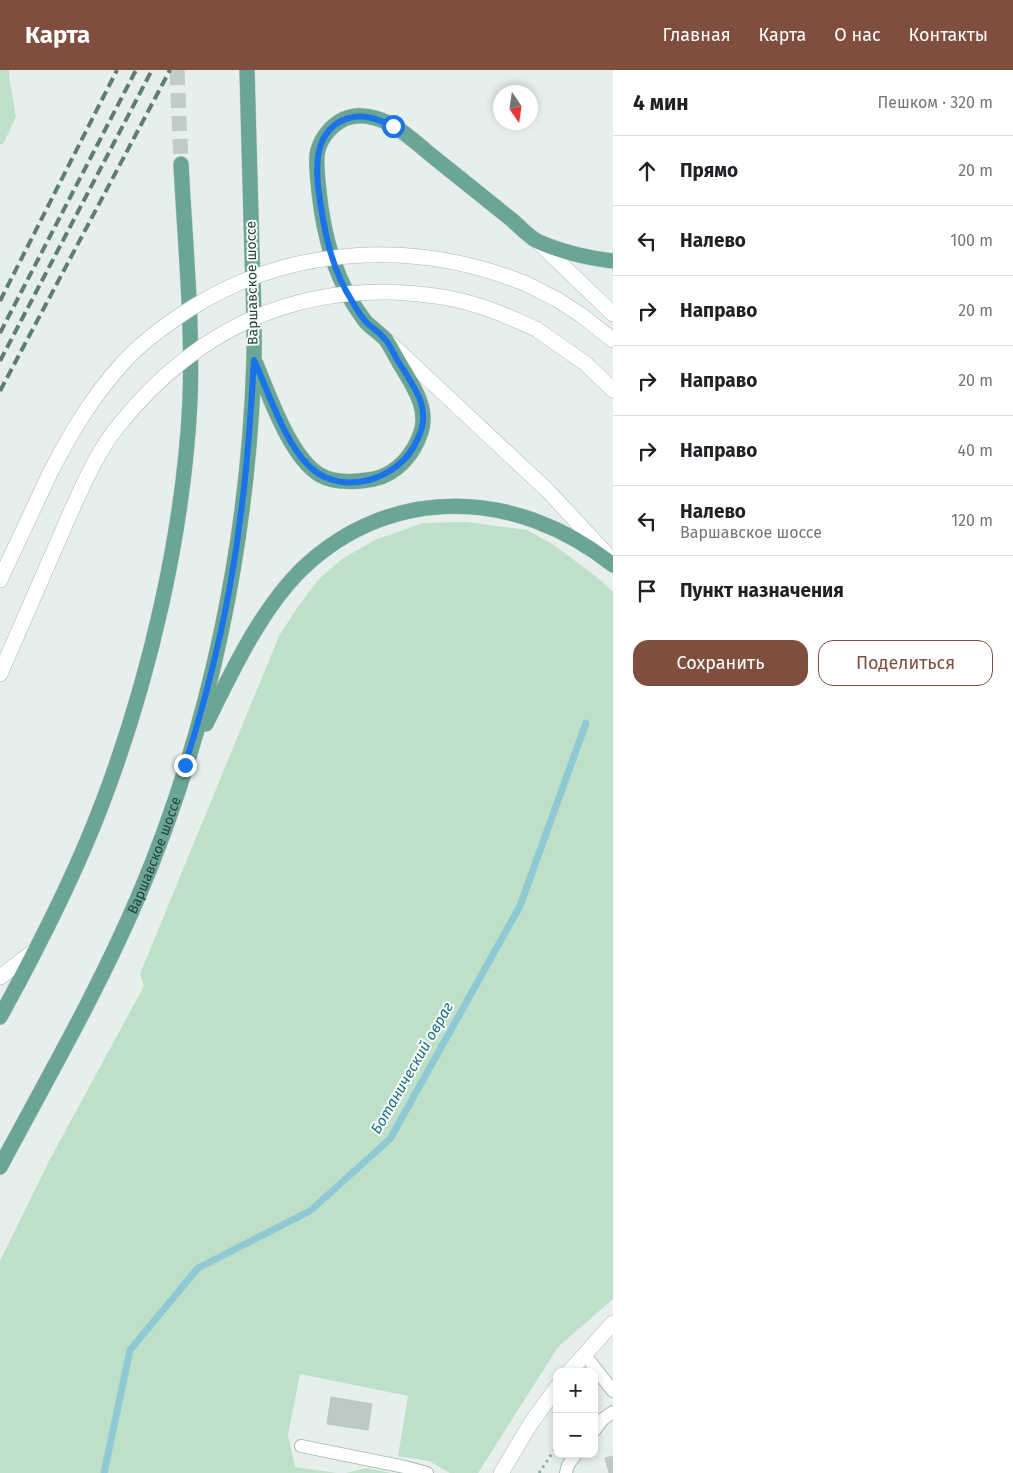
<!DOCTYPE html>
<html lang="ru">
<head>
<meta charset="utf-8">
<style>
	:root { --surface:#fff; --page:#f2f2f2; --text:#202124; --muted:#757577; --line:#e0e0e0; --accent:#7f4e3f }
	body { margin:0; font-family:"Fira Sans",sans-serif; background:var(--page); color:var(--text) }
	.controls { position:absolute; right:15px; bottom:15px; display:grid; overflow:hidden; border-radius:10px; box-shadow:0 2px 8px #0003 }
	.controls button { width:45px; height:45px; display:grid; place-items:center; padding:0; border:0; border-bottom:1px solid var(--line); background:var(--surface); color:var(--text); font:25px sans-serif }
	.compass { position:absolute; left:493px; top:15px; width:45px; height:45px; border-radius:50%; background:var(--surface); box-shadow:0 2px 8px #0003; rotate:167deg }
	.stop { position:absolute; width:15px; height:15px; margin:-11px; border:4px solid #1a73e8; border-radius:50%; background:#fff }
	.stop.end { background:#1a73e8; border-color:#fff; box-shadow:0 1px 5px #0008 }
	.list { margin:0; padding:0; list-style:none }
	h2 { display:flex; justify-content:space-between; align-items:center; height:65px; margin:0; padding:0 20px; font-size:21px }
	h2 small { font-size:16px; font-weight:400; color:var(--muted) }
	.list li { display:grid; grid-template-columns:32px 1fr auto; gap:15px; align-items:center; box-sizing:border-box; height:70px; padding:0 20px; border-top:1px solid var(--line) }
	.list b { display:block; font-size:19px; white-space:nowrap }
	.list p { margin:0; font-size:16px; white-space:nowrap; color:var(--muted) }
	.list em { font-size:16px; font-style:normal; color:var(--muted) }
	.actions { display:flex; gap:10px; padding:15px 20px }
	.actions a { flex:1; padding:11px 0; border:1px solid var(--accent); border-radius:15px; text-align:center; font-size:18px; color:var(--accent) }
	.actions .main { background:var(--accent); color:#fff }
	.icon { flex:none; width:28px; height:28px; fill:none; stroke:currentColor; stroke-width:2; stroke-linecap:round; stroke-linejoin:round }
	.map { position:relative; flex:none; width:613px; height:1403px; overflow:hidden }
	header { display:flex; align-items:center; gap:30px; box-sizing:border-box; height:70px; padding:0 25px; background:var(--accent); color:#fff }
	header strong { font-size:24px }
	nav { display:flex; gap:28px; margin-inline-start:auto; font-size:18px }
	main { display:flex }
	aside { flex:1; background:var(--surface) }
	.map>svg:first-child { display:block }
</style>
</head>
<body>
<header>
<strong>Карта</strong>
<nav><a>Главная</a><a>Карта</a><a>О нас</a><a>Контакты</a></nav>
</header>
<main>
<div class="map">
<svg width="613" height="1403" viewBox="0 0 613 1403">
	<rect width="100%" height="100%" fill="#e6efeb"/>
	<g fill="#bfe0c8">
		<polygon points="0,0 9,0 9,6 16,47 3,74 0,74"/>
		<polygon points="466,452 527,460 554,475 598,508 613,522 613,1229 558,1277 478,1403 450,1403 429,1391 398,1386 408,1326 300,1304 288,1365 295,1397 337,1403 0,1403 0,1191 49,1091 144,916 140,904 279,566 297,538 318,510 342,489 375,470 423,453"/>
		<polygon points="366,1398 391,1403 346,1403"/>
	</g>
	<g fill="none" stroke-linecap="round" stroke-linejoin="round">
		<polyline stroke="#8ec9d4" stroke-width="7" points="104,1403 130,1280 198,1198 310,1141 390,1069 520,836 586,653"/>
	</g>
	<g fill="#bbcac4" stroke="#b8c9c2">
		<polygon points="331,1327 372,1334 368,1360 327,1354"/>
		<polygon points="613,1386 613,1403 609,1403 605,1388"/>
	</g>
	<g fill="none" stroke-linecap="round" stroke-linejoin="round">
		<polyline stroke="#bfccc8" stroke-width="15" stroke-dasharray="15 8" stroke-linecap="butt" points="177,0 181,94"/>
		<g stroke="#a8b8b2" stroke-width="14">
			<g id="service">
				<polyline points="584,1284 613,1321"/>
				<polyline points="594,1361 603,1349 613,1342"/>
				<polyline points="301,1376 405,1397 427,1403"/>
				<polyline points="566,1403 568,1395 576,1384"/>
			</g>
		</g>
		<g stroke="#a8b8b2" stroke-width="16">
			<g id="tertiary">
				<polyline points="537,171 613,244"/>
				<polyline points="558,230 581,245 613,270"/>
				<polyline points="536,259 585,293 613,320"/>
				<polyline points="390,273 548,421 613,491"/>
				<polyline points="0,510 51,401"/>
				<polyline points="0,604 73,437"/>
				<polyline points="0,907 37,879"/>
				<polyline points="569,1302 613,1253"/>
				<polyline points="501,1403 531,1353 557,1317"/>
			</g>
		</g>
		<g stroke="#c2cac8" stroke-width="16">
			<g id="primary">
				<path d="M256,294C269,325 290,387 320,405C335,414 357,412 374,409C397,404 414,384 421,362C429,337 412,315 400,294C395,286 391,277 386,270C380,263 371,258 365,251C360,244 354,236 350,228C331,195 323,159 319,122C318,110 316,97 317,85C319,70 330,56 344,49C353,45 365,45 375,48C398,54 418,75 436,89C462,110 487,130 512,150C520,157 528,166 537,171C559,181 589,188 613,191"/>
				<path d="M206,654C231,603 261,539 302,499C392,413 518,419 613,495"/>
				<path d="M0,947C38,878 74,808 102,734C149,611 184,462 190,330C193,252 185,173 181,94"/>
				<path id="s1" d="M0,1097C48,1007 99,919 139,825C210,658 249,469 254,288C255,253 253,219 252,184C250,123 249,61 247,0"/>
			</g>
		</g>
		<polyline stroke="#86b3a5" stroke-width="3" stroke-dasharray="2.5 4" stroke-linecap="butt" points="539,1403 557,1376"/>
		<use href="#service" stroke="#fff" stroke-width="12"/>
		<use href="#tertiary" stroke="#fff" stroke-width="15"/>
		<use href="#primary" stroke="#6aa596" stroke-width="15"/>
		<g stroke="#5f7d75" stroke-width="4" stroke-dasharray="10 5" stroke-linecap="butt">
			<polyline points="0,231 117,0"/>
			<polyline points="0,263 136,0"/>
			<polyline points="0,291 152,0"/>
			<polyline points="0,321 170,0"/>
		</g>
		<g stroke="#a8b8b2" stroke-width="16" stroke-linecap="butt">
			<g id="tertiary-bridge">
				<path d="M51,401C72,361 92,327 122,294C142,271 168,253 193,237C293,175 416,170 524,213C536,218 547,225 558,230"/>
				<path d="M73,437C86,409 99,379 119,355C188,269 276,221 387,222C416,223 448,226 476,235C497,241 516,250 536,259"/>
			</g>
		</g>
		<use href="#tertiary-bridge" stroke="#fff" stroke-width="15"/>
	</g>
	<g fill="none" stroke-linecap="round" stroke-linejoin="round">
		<path stroke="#1a73e8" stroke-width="6" d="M185,695C211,613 231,528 241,442C248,392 251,341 254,290C268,321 285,374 310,397C343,428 401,409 417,370C421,362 424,354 423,345C423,339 421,332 419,327C413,314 405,302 398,291C393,283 390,274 384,268C379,262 372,258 367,253C361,247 356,238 352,231C330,197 323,155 318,116C316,94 316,68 336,54C355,41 374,47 393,56"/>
	</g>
	<g text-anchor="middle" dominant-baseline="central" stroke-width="4" stroke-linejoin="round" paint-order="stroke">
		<g font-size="14" fill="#24423a" stroke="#f7fbf9">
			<text transform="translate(252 213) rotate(-91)">Варшавское шоссе</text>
			<text stroke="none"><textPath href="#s1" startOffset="348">Варшавское шоссе</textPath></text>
		</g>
		<g font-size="15" font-style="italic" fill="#1c6f80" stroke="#f7fbf9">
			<text transform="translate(412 998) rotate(-60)">Ботанический овраг</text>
		</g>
	</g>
</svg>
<div class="controls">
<button>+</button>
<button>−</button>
</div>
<svg class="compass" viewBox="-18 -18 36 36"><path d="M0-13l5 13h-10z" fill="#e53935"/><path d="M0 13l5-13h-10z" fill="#757577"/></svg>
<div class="stop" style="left:393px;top:56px"></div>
<div class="stop end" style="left:185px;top:695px"></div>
</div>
<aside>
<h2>4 мин<small>Пешком · 320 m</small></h2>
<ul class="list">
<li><svg class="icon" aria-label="ahead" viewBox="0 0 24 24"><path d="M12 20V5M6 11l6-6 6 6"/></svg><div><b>Прямо</b></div><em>20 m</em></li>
<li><svg class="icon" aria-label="left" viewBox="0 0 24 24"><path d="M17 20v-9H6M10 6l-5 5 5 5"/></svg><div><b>Налево</b></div><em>100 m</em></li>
<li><svg class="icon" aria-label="right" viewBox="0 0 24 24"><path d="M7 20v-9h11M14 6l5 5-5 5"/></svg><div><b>Направо</b></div><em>20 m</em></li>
<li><svg class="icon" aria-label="right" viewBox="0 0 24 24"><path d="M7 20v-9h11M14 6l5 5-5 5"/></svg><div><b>Направо</b></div><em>20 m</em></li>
<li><svg class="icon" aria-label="right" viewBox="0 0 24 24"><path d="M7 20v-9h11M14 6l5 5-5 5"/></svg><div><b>Направо</b></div><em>40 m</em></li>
<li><svg class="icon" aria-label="left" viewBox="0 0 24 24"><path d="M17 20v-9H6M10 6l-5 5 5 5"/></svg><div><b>Налево</b><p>Варшавское шоссе</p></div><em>120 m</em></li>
<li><svg class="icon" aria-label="arrive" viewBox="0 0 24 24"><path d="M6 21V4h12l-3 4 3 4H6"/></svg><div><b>Пункт назначения</b></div></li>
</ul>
<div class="actions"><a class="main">Сохранить</a><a>Поделиться</a></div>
</aside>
</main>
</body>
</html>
